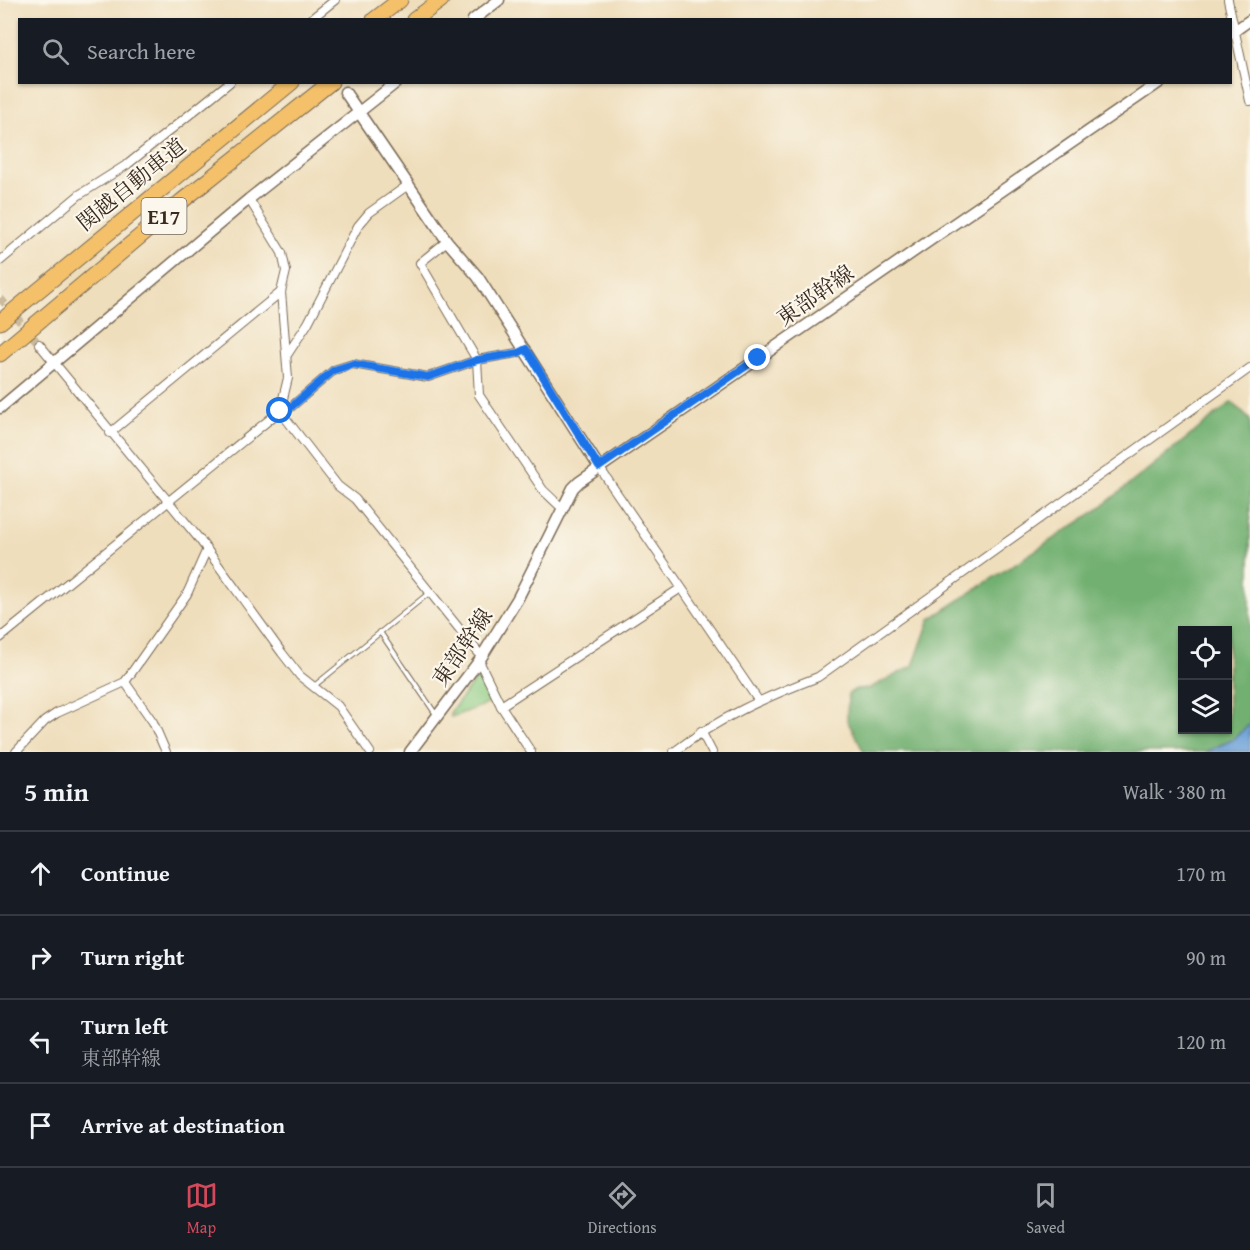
<!DOCTYPE html>
<html lang="en">
<head>
<meta charset="utf-8">
<style>
	:root { --surface:#171b24; --page:#20242c; --text:#f1f3f6; --muted:#9ea1a6; --line:#363941; --accent:#d1495b }
	body { margin:0; font-family:"Gentium Book Plus","Noto Serif JP",serif; background:var(--page); color:var(--text) }
	.controls { position:absolute; right:18px; bottom:18px; display:grid; overflow:hidden; border-radius:0px; box-shadow:0 2px 4px #0004 }
	.controls button { width:54px; height:54px; display:grid; place-items:center; padding:0; border:0; border-bottom:2px solid var(--line); background:var(--surface); color:var(--text); font:30px sans-serif }
	.stop { position:absolute; width:18px; height:18px; margin:-14px; border:4px solid #1a73e8; border-radius:50%; background:#fff }
	.stop.end { background:#1a73e8; border-color:#fff; box-shadow:0 2px 6px #0008 }
	.list { margin:0; padding:0; list-style:none }
	h2 { display:flex; justify-content:space-between; align-items:center; height:78px; margin:0; padding:0 24px; font-size:26px }
	h2 small { font-size:20px; font-weight:400; color:var(--muted) }
	.list li { display:grid; grid-template-columns:39px 1fr auto; gap:18px; align-items:center; box-sizing:border-box; height:84px; padding:0 24px; border-top:2px solid var(--line) }
	.list b { display:block; font-size:22px; white-space:nowrap }
	.list p { margin:0; font-size:20px; white-space:nowrap; color:var(--muted) }
	.list em { font-size:20px; font-style:normal; color:var(--muted) }
	.icon { flex:none; width:33px; height:33px; fill:none; stroke:currentColor; stroke-width:2; stroke-linecap:round; stroke-linejoin:round }
	.map { position:relative; flex:none; width:1250px; height:752px; overflow:hidden }
	.search { position:absolute; background:var(--surface); box-shadow:0 2px 4px #0004; left:18px; right:18px; top:18px; height:66px; display:flex; align-items:center; gap:15px; box-sizing:border-box; padding:0 21px; border-radius:0px; color:var(--muted); font-size:22px }
	.sheet { height:414px; background:var(--surface) }
	nav { display:flex; justify-content:space-around; align-items:center; box-sizing:border-box; height:84px; border-top:2px solid var(--line); background:var(--surface); font-size:16px; color:var(--muted) }
	nav a { display:grid; justify-items:center; gap:3px }
	nav .on { color:var(--accent) }
	.map>svg:first-child { display:block }
</style>
</head>
<body>
<div class="map">
<svg width="1250" height="752" viewBox="0 0 1250 752">
	<rect width="100%" height="100%" fill="#fbf7ec"/>
	<filter id="ink" filterUnits="userSpaceOnUse"><feTurbulence type="fractalNoise" baseFrequency=".0167" numOctaves="2"/><feDisplacementMap in="SourceGraphic" scale="12" xChannelSelector="R" yChannelSelector="G"/><feConvolveMatrix kernelMatrix="1 2 1 2 8 2 1 2 1" color-interpolation-filters="sRGB"/></filter>
	<filter id="wash" filterUnits="userSpaceOnUse"><feTurbulence type="fractalNoise" baseFrequency=".008" numOctaves="4" result="noise"/><feDisplacementMap in="SourceGraphic" scale="24" xChannelSelector="R" yChannelSelector="G"/><feGaussianBlur stdDeviation="1.35" result="paint"/><feColorMatrix in="noise" values="0 0 0 0 0 0 0 0 0 0 0 0 0 0 0 0 0 1.4 0 .05"/><feComposite in="paint" operator="in"/></filter>
	<g filter="url(#wash)">
		<rect width="100%" height="100%" fill="#efdebc"/>
		<polygon fill="#8ecc83" stroke="#647b50" stroke-width="1.5" points="481,672 495,701 451,717 450,713"/>
		<path fill="#72b071" stroke="#566d48" stroke-width="1.5" fill-rule="evenodd" d="M1232,402L1250,420V724L1232,740L1205,752H864L847,720L848,694L856,689L870,688L913,666L930,619L1096,511ZM1182,630H1228V730H1182Z"/>
		<polygon fill="#6ba0d8" stroke="#53657b" stroke-width="1.5" points="1250,724 1250,752 1205,752 1232,740"/>
	</g>
	<g filter="url(#ink)">
		<g fill="none" stroke-linecap="round" stroke-linejoin="round">
			<polyline stroke="#cbba9c" stroke-width="8" stroke-dasharray="8 4" stroke-linecap="butt" points="0,298 39,344"/>
			<g stroke="#7a6955" stroke-width="6">
				<g id="service">
					<polyline points="380,632 435,713"/>
					<polyline points="314,686 429,593"/>
				</g>
			</g>
			<g stroke="#7a6955" stroke-width="10">
				<g id="minor">
					<polyline points="1228,0 1250,101"/>
					<polyline points="310,20 335,0"/>
					<polyline points="447,241 420,263 477,360 479,395 543,490 563,509"/>
					<polyline points="0,261 79,195 128,164 230,82"/>
					<polyline points="39,344 200,540 282,653 300,676 338,706 370,752"/>
					<polyline points="287,355 308,323 358,226 369,213 408,185"/>
					<polyline points="280,411 338,486 355,499 482,657"/>
					<polyline points="284,413 334,370 353,364 428,377 477,360 517,353 526,349"/>
					<polyline points="110,433 281,292"/>
					<polyline points="599,467 758,700"/>
					<polyline points="0,638 280,411 288,378 281,292 286,271 282,253 249,199"/>
					<polyline points="479,661 501,706 531,752"/>
					<polyline points="125,682 153,722 166,752"/>
					<polyline points="501,706 681,588"/>
					<polyline points="701,731 712,752"/>
					<polyline points="16,752 45,721 57,713 125,682 187,594 207,549"/>
					<path d="M674,752C718,718 766,697 818,677L1250,368"/>
				</g>
			</g>
			<g stroke="#7a6955" stroke-width="13">
				<g id="tertiary">
					<polyline points="473,20 499,0"/>
					<polyline points="1230,34 1250,20"/>
					<polyline points="345,92 447,241 478,277 599,467"/>
					<polyline points="0,408 249,199 397,82"/>
					<polyline points="410,752 479,661 518,598 573,488 579,482 1160,82"/>
				</g>
			</g>
			<g stroke="#7a6955" stroke-width="17">
				<g id="motorway">
					<polyline points="374,20 400,0"/>
					<polyline points="414,20 441,0"/>
					<polyline points="0,322 292,82"/>
					<polyline points="0,354 182,201 331,82"/>
				</g>
			</g>
			<use href="#service" stroke="#fff" stroke-width="4"/>
			<use href="#minor" stroke="#fff" stroke-width="8"/>
			<use href="#tertiary" stroke="#fff" stroke-width="10"/>
			<use href="#motorway" stroke="#f4c16a" stroke-width="15"/>
		</g>
	</g>
	<g fill="none" stroke-linecap="round" stroke-linejoin="round" filter="url(#ink)">
		<polyline stroke="#1a73e8" stroke-width="8" points="280,411 284,413 334,370 353,364 428,377 477,360 518,353 526,349 599,467 758,358"/>
	</g>
	<g text-anchor="middle" dominant-baseline="central" stroke-width="4.5" stroke-linejoin="round" paint-order="stroke">
		<rect fill="#fbf7ec" stroke="#75685c" stroke-width="1.5" x="141.5" y="198" width="45" height="36" rx="4.5"/>
		<g font-size="21" font-weight="bold" fill="#3b2a1e">
			<text x="164" y="216">E17</text>
		</g>
		<g font-size="22" fill="#3b2a1e" stroke="#fbf7ec">
			<text transform="translate(131 184) rotate(-39)">関越自動車道</text>
			<text transform="translate(815 295) rotate(-35)">東部幹線</text>
			<text transform="translate(462 647) rotate(-56)">東部幹線</text>
		</g>
	</g>
</svg>
<div class="controls">
<button><svg class="icon" aria-label="locate" viewBox="0 0 24 24"><circle cx="12" cy="12" r="6"/><path d="M12 2v4M12 18v4M2 12h4M18 12h4"/></svg></button>
<button><svg class="icon" aria-label="layers" viewBox="0 0 24 24"><path d="M12 4l9 5-9 5-9-5zM3 14l9 5 9-5"/></svg></button>
</div>
<div class="stop" style="left:280px;top:411px"></div>
<div class="stop end" style="left:758px;top:358px"></div>
<div class="search"><svg class="icon" aria-label="search" viewBox="0 0 24 24"><circle cx="10" cy="10" r="6"/><path d="M15 15l6 6"/></svg>Search here</div>
</div>
<section class="sheet">
<h2>5 min<small>Walk · 380 m</small></h2>
<ul class="list">
<li><svg class="icon" aria-label="ahead" viewBox="0 0 24 24"><path d="M12 20V5M6 11l6-6 6 6"/></svg><div><b>Continue</b></div><em>170 m</em></li>
<li><svg class="icon" aria-label="right" viewBox="0 0 24 24"><path d="M7 20v-9h11M14 6l5 5-5 5"/></svg><div><b>Turn right</b></div><em>90 m</em></li>
<li><svg class="icon" aria-label="left" viewBox="0 0 24 24"><path d="M17 20v-9H6M10 6l-5 5 5 5"/></svg><div><b>Turn left</b><p>東部幹線</p></div><em>120 m</em></li>
<li><svg class="icon" aria-label="arrive" viewBox="0 0 24 24"><path d="M6 21V4h12l-3 4 3 4H6"/></svg><div><b>Arrive at destination</b></div></li>
</ul>
</section>
<nav>
<a class="on"><svg class="icon" aria-label="map" viewBox="0 0 24 24"><path d="M3 6l6-2 6 2 6-2v14l-6 2-6-2-6 2zM9 4v14M15 6v14"/></svg>Map</a>
<a><svg class="icon" aria-label="directions" viewBox="0 0 24 24"><path d="M12 3l9 9-9 9-9-9zM9 14v-3h6M13 9l2 2-2 2"/></svg>Directions</a>
<a><svg class="icon" aria-label="saved" viewBox="0 0 24 24"><path d="M7 4h10v16l-5-4-5 4z"/></svg>Saved</a>
</nav>
</body>
</html>
